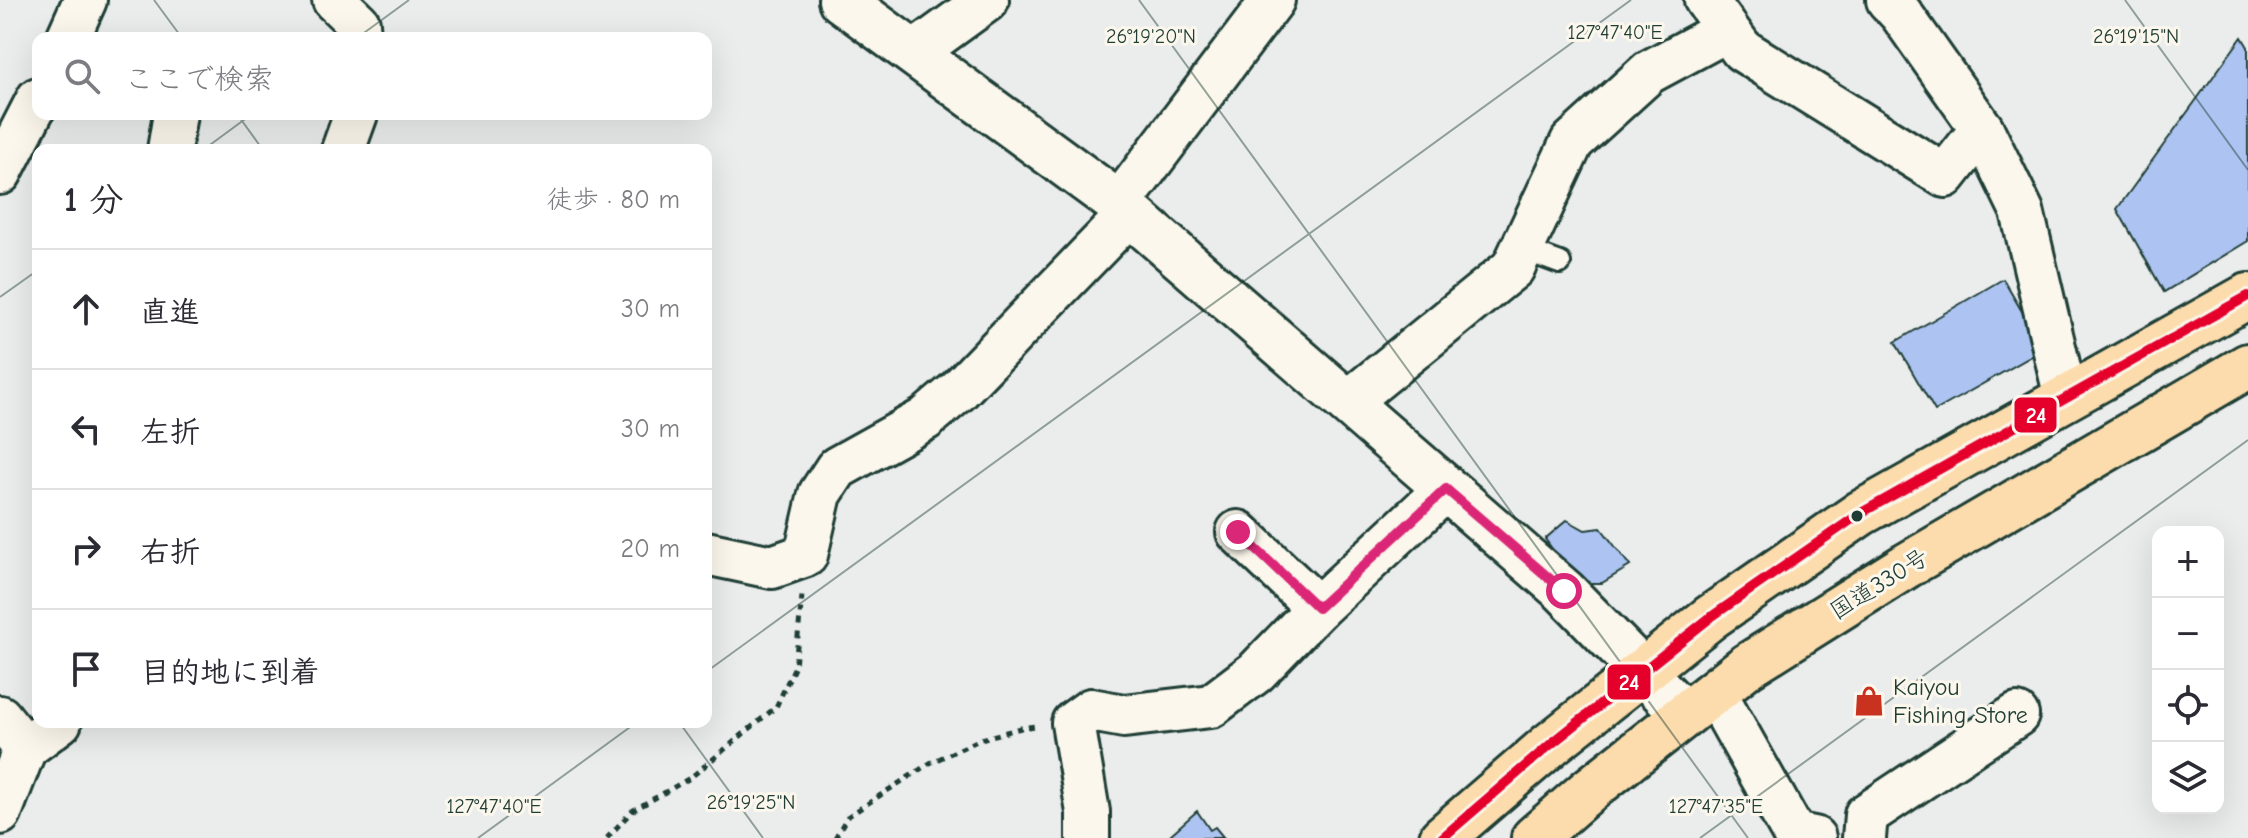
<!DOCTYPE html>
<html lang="ja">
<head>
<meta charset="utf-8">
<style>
	:root { --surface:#fff; --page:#f2f2f3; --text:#2b2b33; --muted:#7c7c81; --line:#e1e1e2 }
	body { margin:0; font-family:"Comic Neue","Klee One",sans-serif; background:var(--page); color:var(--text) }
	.controls { position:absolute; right:24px; bottom:24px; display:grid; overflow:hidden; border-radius:16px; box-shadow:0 8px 32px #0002 }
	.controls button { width:72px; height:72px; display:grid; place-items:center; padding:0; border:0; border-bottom:2px solid var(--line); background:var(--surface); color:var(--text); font:40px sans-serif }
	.stop { position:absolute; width:24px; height:24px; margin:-18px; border:6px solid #db2777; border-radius:50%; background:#fff }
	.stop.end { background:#db2777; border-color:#fff; box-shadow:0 2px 8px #0008 }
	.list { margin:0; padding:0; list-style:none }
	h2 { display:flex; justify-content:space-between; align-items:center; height:104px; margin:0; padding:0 32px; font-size:34px }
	h2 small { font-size:26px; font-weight:400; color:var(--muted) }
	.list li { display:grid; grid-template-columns:52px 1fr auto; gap:24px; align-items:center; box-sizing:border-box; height:120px; padding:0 32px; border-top:2px solid var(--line) }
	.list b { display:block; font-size:30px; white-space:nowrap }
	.list em { font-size:26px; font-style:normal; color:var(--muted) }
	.icon { flex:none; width:44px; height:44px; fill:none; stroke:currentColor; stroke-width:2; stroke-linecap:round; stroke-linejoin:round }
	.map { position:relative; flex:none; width:2248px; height:838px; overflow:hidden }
	.search { position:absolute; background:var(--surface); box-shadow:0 8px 32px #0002; left:32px; top:32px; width:680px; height:88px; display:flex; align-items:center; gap:20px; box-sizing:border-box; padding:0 28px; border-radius:16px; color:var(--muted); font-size:30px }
	.panel { position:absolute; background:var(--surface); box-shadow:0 8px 32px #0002; left:32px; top:144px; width:680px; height:584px; border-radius:16px }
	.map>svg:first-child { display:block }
</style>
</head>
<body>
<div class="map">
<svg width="2248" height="838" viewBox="0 0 2248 838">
	<rect width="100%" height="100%" fill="#ebeded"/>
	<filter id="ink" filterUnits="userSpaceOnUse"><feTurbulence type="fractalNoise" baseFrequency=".0125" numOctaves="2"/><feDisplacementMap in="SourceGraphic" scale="16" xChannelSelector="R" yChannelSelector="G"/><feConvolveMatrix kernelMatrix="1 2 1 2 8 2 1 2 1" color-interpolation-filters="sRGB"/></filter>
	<g filter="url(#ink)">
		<g fill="#adc4f3" stroke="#1f3d34" stroke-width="2">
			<polygon points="2242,37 2248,47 2248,241 2164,292 2117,209"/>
			<polygon points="2003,279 2044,349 1935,411 1895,342"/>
			<polygon points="1567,520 1585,530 1601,528 1630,566 1602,583 1587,583 1569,572 1545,539"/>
			<polygon points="1197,811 1210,830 1215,827 1224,838 1171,838 1170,835"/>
		</g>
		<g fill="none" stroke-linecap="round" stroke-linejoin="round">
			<g stroke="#1f3d34" stroke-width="26">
				<polyline id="service" points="1522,249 1560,263"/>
			</g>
			<g stroke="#1f3d34" stroke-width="48">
				<g id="minor">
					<polyline points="334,0 358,23 359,38"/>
					<polyline points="1706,0 1742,50 1945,176 1982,129 2022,211 2066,398"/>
					<polyline points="1888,0 1901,14 1982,129"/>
					<polyline points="68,38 85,0"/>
					<polyline points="914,53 987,0"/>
					<polyline points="169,150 175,114"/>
					<polyline points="343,150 356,114"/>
					<polyline points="0,173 38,99"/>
					<polyline points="1119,204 1273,0"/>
					<polyline points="1347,403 1513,268 1572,142 1649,72 1727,30"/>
					<polyline points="1238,532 1318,608"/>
					<polyline points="706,553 772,567 806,555 820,494 837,468 925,419 958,391 1130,213"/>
					<polyline points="1714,691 1794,834 1814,838"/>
					<polyline points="0,717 25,748 0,813"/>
					<polyline points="25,748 60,722"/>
					<polyline points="1088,838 1088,812 1073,723 1091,710 1124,716 1211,706 1256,672 1318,608 1446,489"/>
					<polyline points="1864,838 1866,815 2017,715"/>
				</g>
			</g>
			<g stroke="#1f3d34" stroke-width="50">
				<polyline id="tertiary" points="841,0 1119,204 1564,591 1684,714"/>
			</g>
			<g stroke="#1f3d34" stroke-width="50">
				<g id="trunk">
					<polyline points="1442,838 1551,744 1711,617 1861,513 2248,296"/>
					<polyline points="1534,838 1588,791 1747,666 1906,566 2248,366"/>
				</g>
			</g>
			<g stroke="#1f3d34" stroke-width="5" stroke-dasharray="6 6" stroke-linecap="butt">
				<polyline points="607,838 632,811 690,778 776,707 795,666 802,596"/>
				<polyline points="835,838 847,817 930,763 981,739 1021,728 1036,726"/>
			</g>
			<use href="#service" stroke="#fbf7ec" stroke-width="20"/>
			<use href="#minor" stroke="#fbf7ec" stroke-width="42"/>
			<use href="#tertiary" stroke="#fbf7ec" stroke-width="44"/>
			<use href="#trunk" stroke="#fcdcac" stroke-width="44"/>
			<g stroke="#fbf7ec" stroke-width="16">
				<polyline id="bus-1" points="1442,838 1551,744 1711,617 1861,513 2248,296"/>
			</g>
			<use href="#bus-1" stroke="#e4002b" stroke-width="10"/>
		</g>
	</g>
	<g fill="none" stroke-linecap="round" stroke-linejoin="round" filter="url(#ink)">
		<polyline stroke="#db2777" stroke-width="10" points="1238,532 1318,608 1446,489 1564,591"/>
	</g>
	<path fill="none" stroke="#1f3d34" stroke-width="2" stroke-opacity="0.45" d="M154,0L182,38M1139,0L1748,838M2125,0L2248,170M357,38L409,0M237,114L263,150M203,150L252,114M0,297L38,270M706,672L1631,0M679,722L763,838M478,838L637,722M1700,838L2248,440"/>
	<defs>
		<g id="shop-bare" transform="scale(2.4)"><path d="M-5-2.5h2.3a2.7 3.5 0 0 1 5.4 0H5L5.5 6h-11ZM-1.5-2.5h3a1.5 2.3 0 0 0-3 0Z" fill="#c8321e" stroke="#fbf7ec" stroke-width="2.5" paint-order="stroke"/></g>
	</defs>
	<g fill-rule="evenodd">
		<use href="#shop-bare" x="1869" y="701"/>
	</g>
	<circle fill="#1f3d34" stroke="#fbf7ec" stroke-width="3" cx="1857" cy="516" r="7"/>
	<g text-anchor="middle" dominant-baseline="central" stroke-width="6" stroke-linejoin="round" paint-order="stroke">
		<g font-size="24" fill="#1f3d34" stroke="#fbf7ec">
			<text transform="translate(1879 584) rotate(-32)">国道330号</text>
		</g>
		<g font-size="24" fill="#1f3d34" stroke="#fbf7ec" text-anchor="start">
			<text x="1893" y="687">Kaiyou<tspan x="1893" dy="28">Fishing Store</tspan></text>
		</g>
	</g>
	<g font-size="20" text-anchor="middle" fill="#1f3d34" stroke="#fbf7ec" stroke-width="6" stroke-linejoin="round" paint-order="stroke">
		<text x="1615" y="39">127°47'40"E</text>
		<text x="1151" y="43">26°19'20"N</text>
		<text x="2136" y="43">26°19'15"N</text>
		<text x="751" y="809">26°19'25"N</text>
		<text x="494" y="813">127°47'40"E</text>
		<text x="1716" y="813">127°47'35"E</text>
	</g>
	<g stroke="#fbf7ec" stroke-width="3">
		<rect x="2013" y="396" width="45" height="38" rx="8" fill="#e4002b"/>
		<rect x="1606" y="663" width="46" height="38" rx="8" fill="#e4002b"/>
	</g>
	<g font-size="22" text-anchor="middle" font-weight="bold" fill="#fff">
		<text x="2036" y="423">24</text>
		<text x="1629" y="690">24</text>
	</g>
</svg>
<div class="controls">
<button>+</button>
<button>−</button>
<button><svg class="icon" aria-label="locate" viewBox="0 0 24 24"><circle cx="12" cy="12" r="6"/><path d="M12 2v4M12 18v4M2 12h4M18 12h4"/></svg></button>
<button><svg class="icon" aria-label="layers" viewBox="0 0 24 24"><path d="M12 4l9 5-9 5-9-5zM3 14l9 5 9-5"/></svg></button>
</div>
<div class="stop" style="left:1564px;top:591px"></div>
<div class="stop end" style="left:1238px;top:532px"></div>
<div class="search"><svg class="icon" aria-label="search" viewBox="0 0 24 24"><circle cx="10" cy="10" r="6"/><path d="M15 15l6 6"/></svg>ここで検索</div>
<section class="panel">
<h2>1 分<small>徒歩 · 80 m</small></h2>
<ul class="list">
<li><svg class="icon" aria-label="ahead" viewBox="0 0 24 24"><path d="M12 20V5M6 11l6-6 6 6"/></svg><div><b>直進</b></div><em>30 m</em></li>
<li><svg class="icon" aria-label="left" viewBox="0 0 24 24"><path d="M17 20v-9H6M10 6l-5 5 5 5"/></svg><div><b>左折</b></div><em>30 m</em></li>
<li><svg class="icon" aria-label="right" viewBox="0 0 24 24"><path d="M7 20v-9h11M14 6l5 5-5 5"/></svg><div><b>右折</b></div><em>20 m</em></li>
<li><svg class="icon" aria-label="arrive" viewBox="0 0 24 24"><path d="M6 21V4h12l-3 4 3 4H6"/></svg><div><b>目的地に到着</b></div></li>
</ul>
</section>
</div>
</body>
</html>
